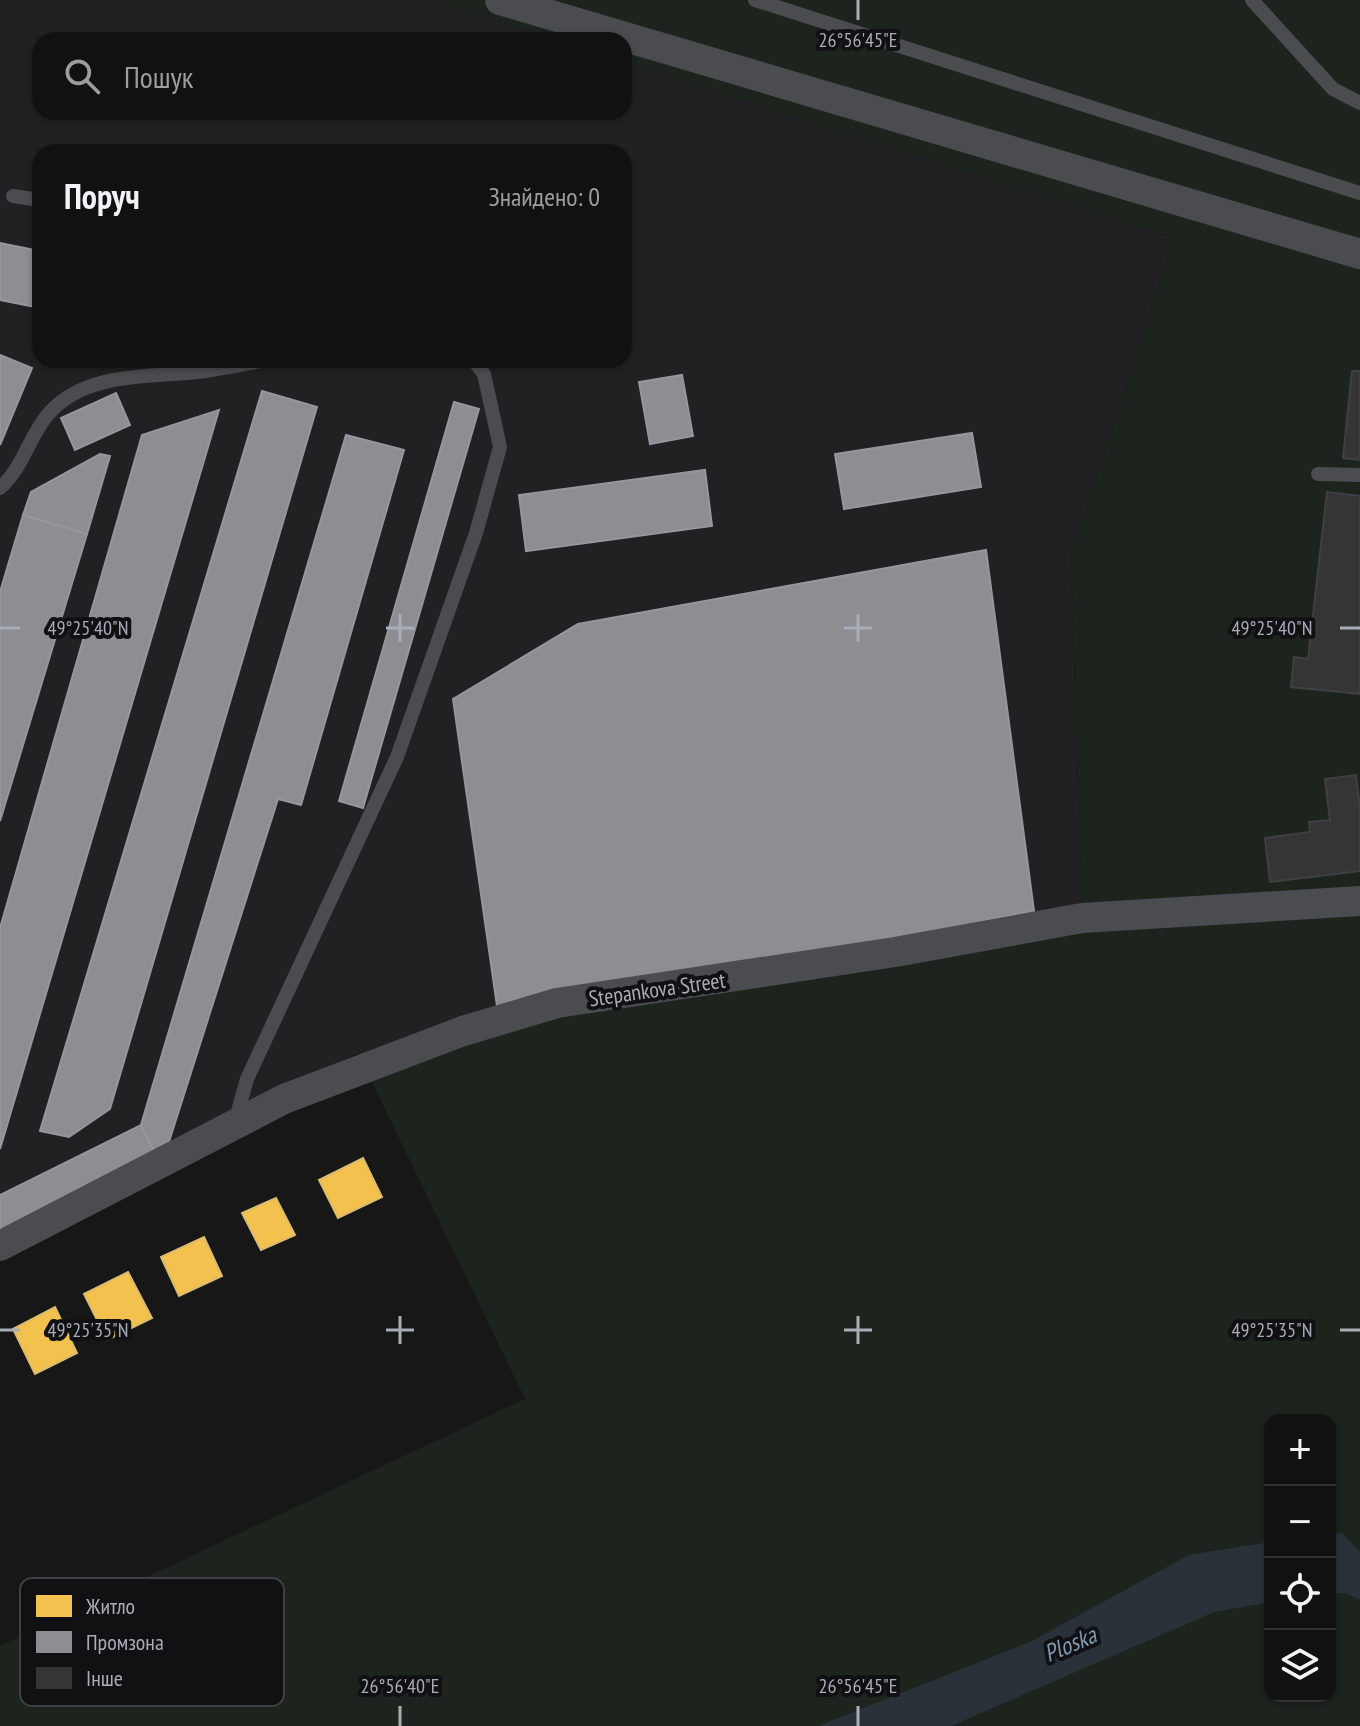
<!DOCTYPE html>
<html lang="uk">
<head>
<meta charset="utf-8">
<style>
	:root { --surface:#111; --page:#1a1a1a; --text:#f1f3f6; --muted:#9c9d9f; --line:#303131 }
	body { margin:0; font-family:"PT Sans Narrow",sans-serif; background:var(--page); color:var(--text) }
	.controls { position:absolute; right:24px; bottom:24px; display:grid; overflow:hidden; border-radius:16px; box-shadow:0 2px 6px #0004 }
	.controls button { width:72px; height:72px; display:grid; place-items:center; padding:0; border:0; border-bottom:2px solid var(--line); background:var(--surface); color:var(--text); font:40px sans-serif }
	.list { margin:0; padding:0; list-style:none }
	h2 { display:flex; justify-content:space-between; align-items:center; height:104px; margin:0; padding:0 32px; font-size:34px }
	h2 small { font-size:26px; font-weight:400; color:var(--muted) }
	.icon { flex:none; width:44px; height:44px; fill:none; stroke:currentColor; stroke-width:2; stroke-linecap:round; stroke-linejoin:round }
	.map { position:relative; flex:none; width:1360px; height:1726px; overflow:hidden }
	.search { position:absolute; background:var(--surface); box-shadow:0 2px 6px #0004; left:32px; top:32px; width:600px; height:88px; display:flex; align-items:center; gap:20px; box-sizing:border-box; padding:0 28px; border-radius:24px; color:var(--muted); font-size:30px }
	.panel { position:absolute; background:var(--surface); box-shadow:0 2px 6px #0004; left:32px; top:144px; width:600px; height:224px; border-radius:24px }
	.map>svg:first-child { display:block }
</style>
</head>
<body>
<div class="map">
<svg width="1360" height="1726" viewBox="0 0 1360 1726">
	<rect width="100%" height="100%" fill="#171717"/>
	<path fill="#212123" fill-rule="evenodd" d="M0,0H432L557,40H40V112H624V62L1174,238L1071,557L1082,918L358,1053L0,1230ZM40,152H624V360H40Z"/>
	<path fill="#1d241e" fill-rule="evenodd" d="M432,0H1360V1726H0V1646L525,1399L358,1053L1082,917L1071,557L1174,238L624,62V40H557ZM1270,1420H1330V1696H1270Z"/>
	<g fill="#2a3239">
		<polygon points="1342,1533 1360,1552 1360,1600 1346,1593 1330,1594 1330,1534"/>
		<polygon points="1270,1542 1270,1602 1214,1612 951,1726 818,1726 1030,1642 1189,1555"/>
	</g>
	<g fill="#f2c14e" stroke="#dcbb6e" stroke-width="2">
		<polygon points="363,1158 382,1197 338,1218 319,1180"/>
		<polygon points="276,1198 295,1235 261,1250 242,1213"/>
		<polygon points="204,1237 222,1276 179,1296 161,1257"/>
		<polygon points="128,1272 152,1318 107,1340 84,1294"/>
		<polygon points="55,1307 77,1353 35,1374 13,1329"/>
	</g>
	<g fill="#8d8d92" stroke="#95979d" stroke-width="2">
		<polygon points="0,243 40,251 40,308 0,300"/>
		<polygon points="0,355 32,368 0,445"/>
		<polygon points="682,375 693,436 650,444 639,382"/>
		<polygon points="262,391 317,407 110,1109 69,1137 40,1131"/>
		<polygon points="116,393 130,425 75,450 61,418"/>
		<polygon points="454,402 479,409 363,808 339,801"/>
		<polygon points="219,410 0,1149 0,928 142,435"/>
		<polygon points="972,433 981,487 844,509 835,454"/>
		<polygon points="346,435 404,450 301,805 278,799 167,1148 155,1154 141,1125"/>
		<polygon points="100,454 110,456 87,534 23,515 31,492"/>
		<polygon points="705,470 712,526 526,551 519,495"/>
		<polygon points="23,515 87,534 0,821 0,592"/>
		<polygon points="986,550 1034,911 499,1020 453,699 578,624"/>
		<polygon points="141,1125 155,1154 0,1230 0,1195"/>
	</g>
	<g fill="#353536" stroke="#3f4043" stroke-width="2">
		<polygon points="1352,371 1360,371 1360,460 1343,458"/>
		<polygon points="1327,492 1360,496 1360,694 1291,687 1294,657 1308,659"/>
		<polygon points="1356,775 1360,809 1360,871 1270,882 1265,838 1310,832 1309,822 1330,820 1325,779"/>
	</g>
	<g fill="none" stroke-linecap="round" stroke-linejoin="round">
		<g stroke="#4b4c50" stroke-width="14">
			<polyline points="755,0 1360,193"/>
			<polyline points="1252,0 1333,89 1360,103"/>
			<polyline points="13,196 40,200"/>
			<polyline points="1318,474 1360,475"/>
			<path d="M0,488C24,467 29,435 50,412C89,370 155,378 206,371C226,368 246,364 266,360"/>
			<polyline points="235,1122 247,1079 397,757 476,533 500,447 484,374 473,360"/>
		</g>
		<g stroke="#4b4c50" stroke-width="30">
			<polyline points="500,0 1360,254"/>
			<polyline points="0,1246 284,1099 463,1031 557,1003 895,952 1082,918 1360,901"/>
		</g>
	</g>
	<path fill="none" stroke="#a8adb8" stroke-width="3" d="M858,0V20M400,614V642M858,614V642M0,628H20M386,628H414M844,628H872M1340,628H1360M400,1316V1344M858,1316V1344M0,1330H20M386,1330H414M844,1330H872M1340,1330H1360M400,1706V1726M858,1706V1726"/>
	<g text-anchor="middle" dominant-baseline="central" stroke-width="8" stroke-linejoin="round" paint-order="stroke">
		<g font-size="22" fill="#a8adb8" stroke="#111113">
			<text transform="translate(657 989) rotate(-8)">Stepankova Street</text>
		</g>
		<g font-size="24" font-style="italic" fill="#7f9bb3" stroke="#111113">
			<text transform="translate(1070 1644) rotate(-23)">Ploska</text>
		</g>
	</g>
	<rect x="20" y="1578" width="264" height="128" rx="12" fill="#111113" stroke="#3e4045" stroke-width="2"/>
	<rect x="36" y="1595" width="36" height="22" fill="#f2c14e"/>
	<rect x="36" y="1631" width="36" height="22" fill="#8d8d92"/>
	<rect x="36" y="1667" width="36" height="22" fill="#353536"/>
	<g font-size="22" fill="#a8adb8">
		<text x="86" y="1614">Житло</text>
		<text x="86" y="1650">Промзона</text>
		<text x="86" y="1686">Інше</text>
	</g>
	<g font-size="20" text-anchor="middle" fill="#a8adb8" stroke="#111113" stroke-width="8" stroke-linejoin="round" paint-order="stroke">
		<text x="858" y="47">26°56'45"E</text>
		<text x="88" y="635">49°25'40"N</text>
		<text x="1272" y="635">49°25'40"N</text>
		<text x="88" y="1337">49°25'35"N</text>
		<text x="1272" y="1337">49°25'35"N</text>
		<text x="400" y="1693">26°56'40"E</text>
		<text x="858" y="1693">26°56'45"E</text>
	</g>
</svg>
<div class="controls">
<button>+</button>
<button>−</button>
<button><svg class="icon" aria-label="locate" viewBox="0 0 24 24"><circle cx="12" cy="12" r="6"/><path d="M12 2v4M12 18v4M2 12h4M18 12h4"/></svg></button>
<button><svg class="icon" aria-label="layers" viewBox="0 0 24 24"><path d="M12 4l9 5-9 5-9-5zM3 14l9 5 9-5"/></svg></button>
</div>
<div class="search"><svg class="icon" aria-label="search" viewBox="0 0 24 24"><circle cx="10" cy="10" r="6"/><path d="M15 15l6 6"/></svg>Пошук</div>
<section class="panel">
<h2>Поруч<small>Знайдено: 0</small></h2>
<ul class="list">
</ul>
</section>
</div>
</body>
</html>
